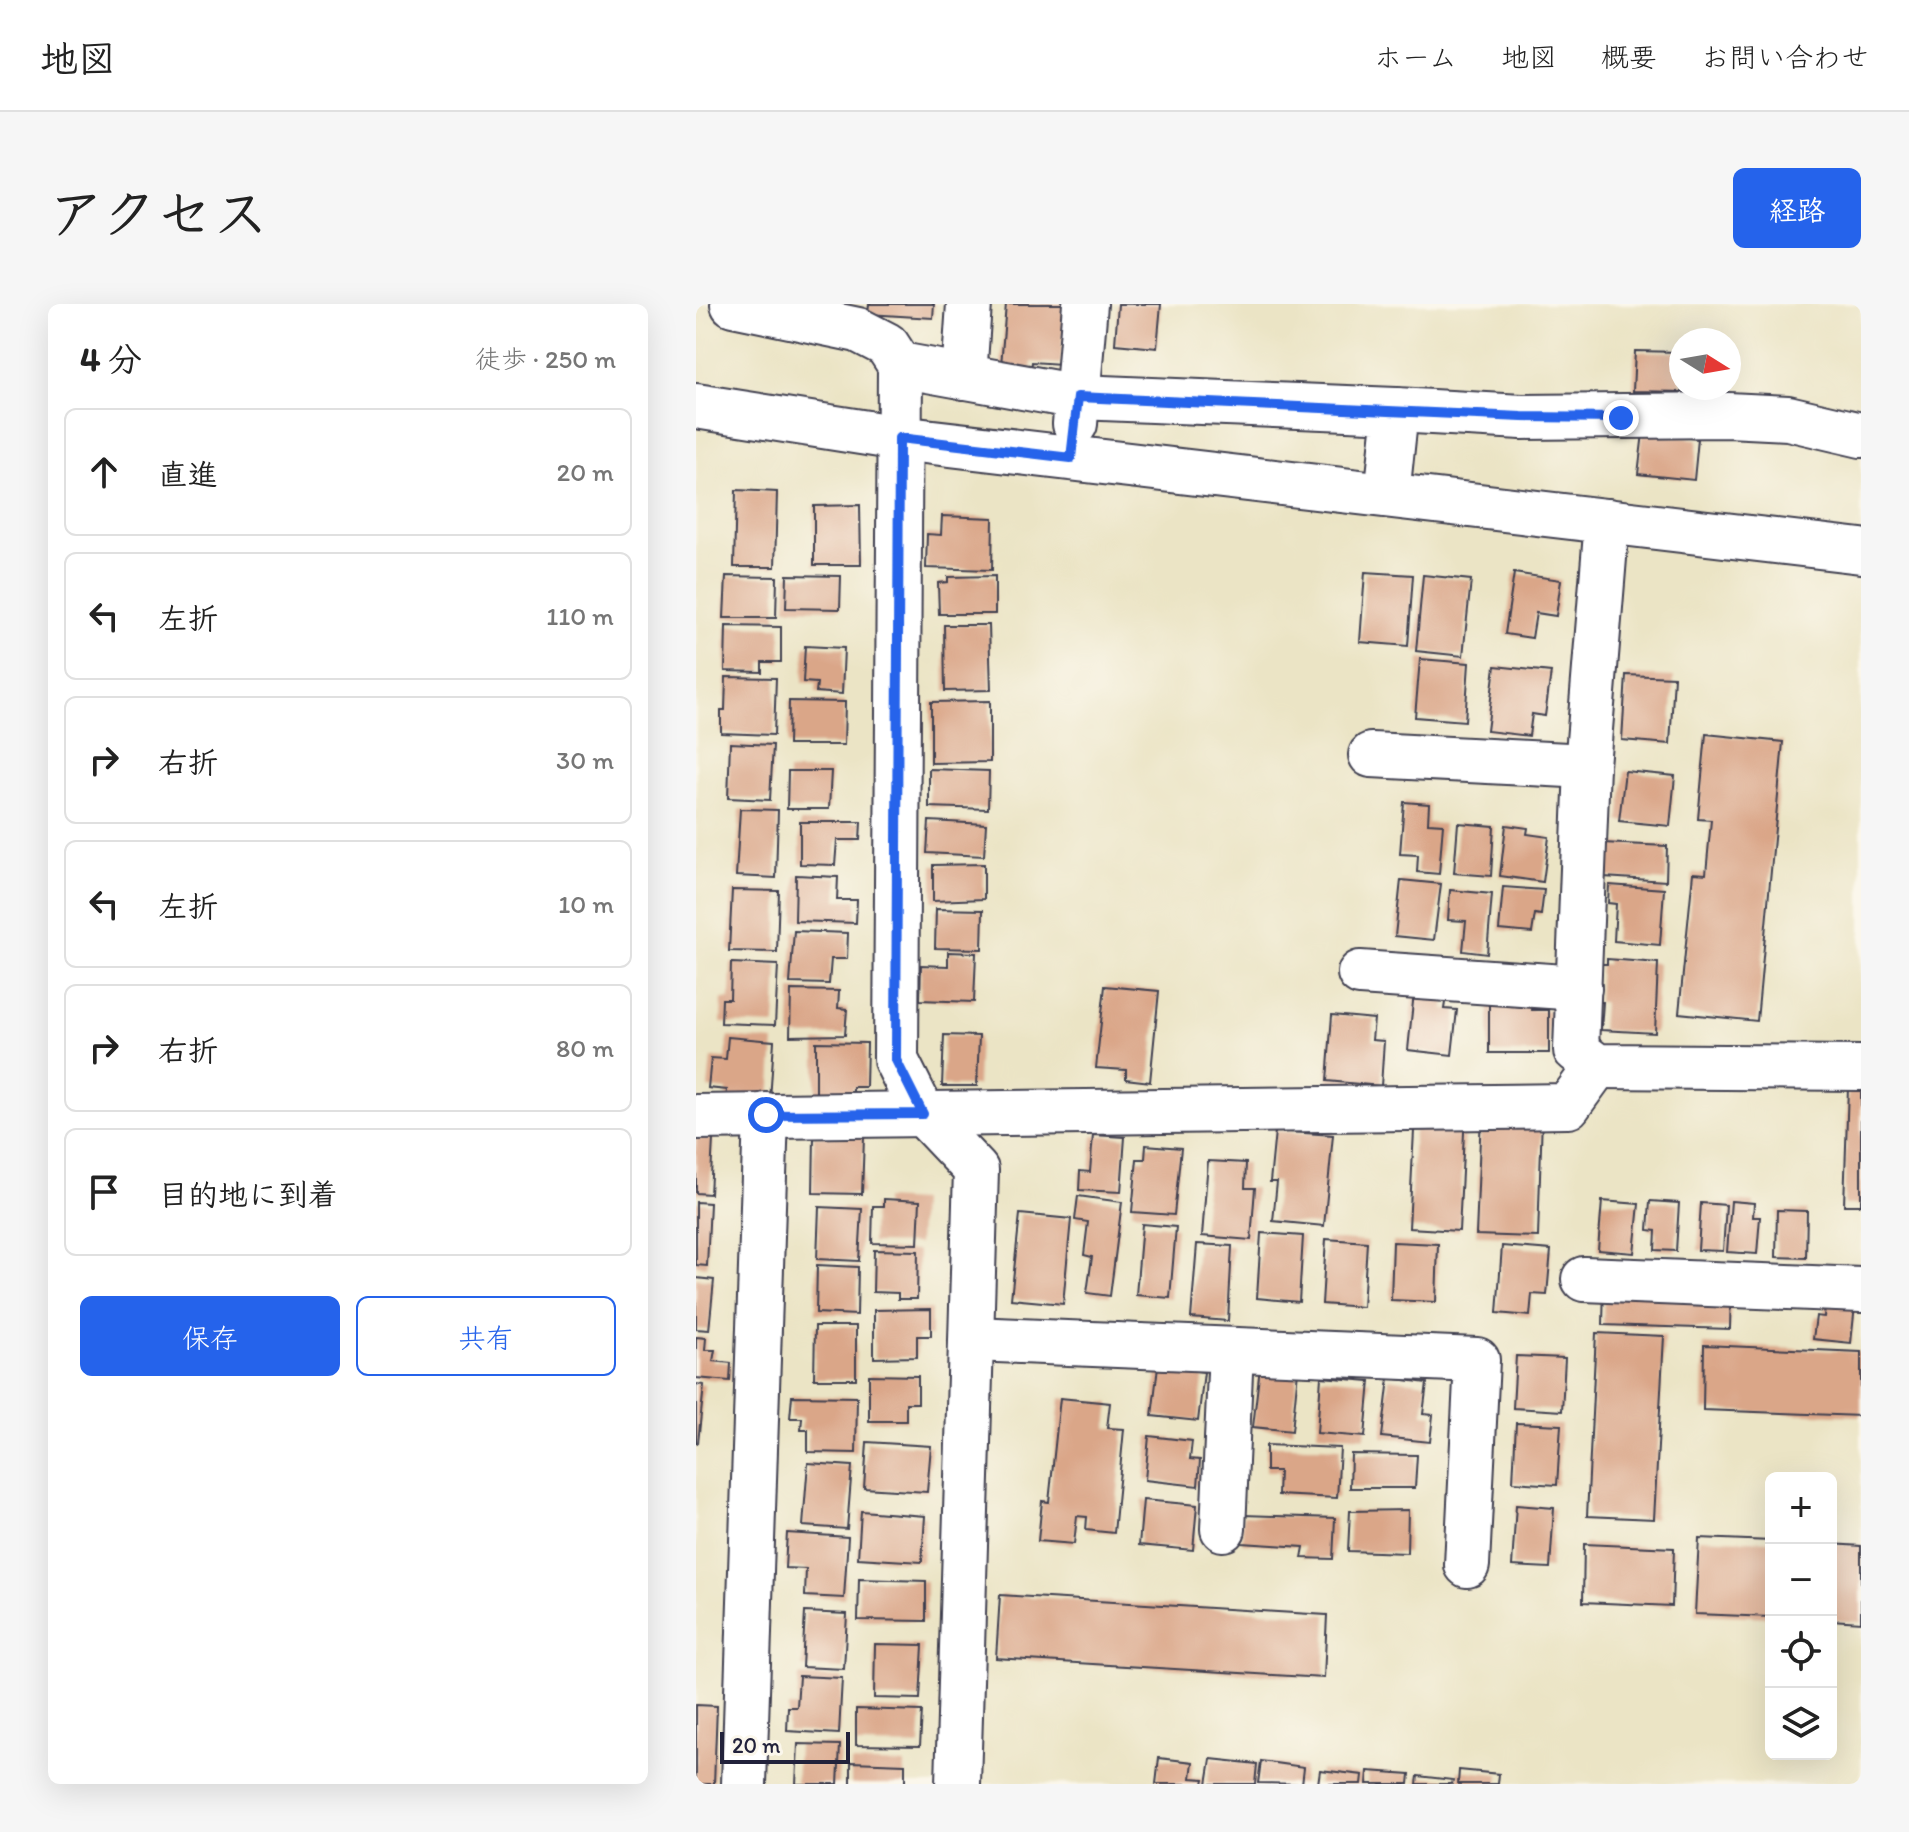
<!DOCTYPE html>
<html lang="ja">
<head>
<meta charset="utf-8">
<style>
	:root { --surface:#fff; --page:#f6f6f6; --text:#222; --muted:#767676; --line:#e0e0e0; --accent:#2563eb }
	body { margin:0; font-family:Itim,"Klee One",sans-serif; background:var(--page); color:var(--text) }
	.controls { position:absolute; right:24px; bottom:24px; display:grid; overflow:hidden; border-radius:12px; box-shadow:0 8px 32px #0002 }
	.controls button { width:72px; height:72px; display:grid; place-items:center; padding:0; border:0; border-bottom:2px solid var(--line); background:var(--surface); color:var(--text); font:40px sans-serif }
	.compass { position:absolute; left:973px; top:24px; width:72px; height:72px; border-radius:50%; background:var(--surface); box-shadow:0 8px 32px #0002; rotate:101deg }
	.scale { position:absolute; left:24px; bottom:20px; width:130px; box-sizing:border-box; padding-left:8px; border:4px solid #22223b; border-top:0; font-size:22px; line-height:28px; white-space:nowrap; color:#22223b; -webkit-text-stroke:6px #fbf7ec; paint-order:stroke }
	.stop { position:absolute; width:24px; height:24px; margin:-18px; border:6px solid #2563eb; border-radius:50%; background:#fff }
	.stop.end { background:#2563eb; border-color:#fff; box-shadow:0 2px 8px #0008 }
	.list { margin:0; padding:0; list-style:none }
	h2 { display:flex; justify-content:space-between; align-items:center; height:104px; margin:0; padding:0 32px; font-size:34px }
	h2 small { font-size:26px; font-weight:400; color:var(--muted) }
	.list li { display:grid; grid-template-columns:52px 1fr auto; gap:24px; align-items:center; box-sizing:border-box; height:128px; margin:0 16px 16px; padding:0 16px; border:2px solid var(--line); border-radius:12px }
	.list b { display:block; font-size:30px; white-space:nowrap }
	.list em { font-size:26px; font-style:normal; color:var(--muted) }
	.actions { display:flex; gap:16px; padding:24px 32px }
	.actions a { flex:1; padding:18px 0; border:2px solid var(--accent); border-radius:12px; text-align:center; font-size:28px; color:var(--accent) }
	.actions .main { background:var(--accent); color:#fff }
	.icon { flex:none; width:44px; height:44px; fill:none; stroke:currentColor; stroke-width:2; stroke-linecap:round; stroke-linejoin:round }
	.map { position:relative; flex:none; width:1165px; height:1480px; overflow:hidden; border-radius:12px }
	header { display:flex; align-items:center; gap:48px; box-sizing:border-box; height:112px; padding:0 40px; background:var(--surface); border-bottom:2px solid var(--line) }
	header strong { font-size:38px }
	nav { display:flex; gap:44px; margin-inline-start:auto; font-size:28px }
	.intro { display:flex; align-items:center; justify-content:space-between; box-sizing:border-box; height:192px; padding:0 48px }
	h1 { margin:0; font-size:56px }
	.button { padding:20px 36px; border-radius:12px; background:var(--accent); color:#fff; font-size:28px; font-weight:700 }
	main { display:flex; gap:48px; padding:0 48px }
	aside { flex:1; background:var(--surface); border-radius:12px; box-shadow:0 8px 32px #0002 }
	.map>svg:first-child { display:block }
</style>
</head>
<body>
<header>
<strong>地図</strong>
<nav><a>ホーム</a><a>地図</a><a>概要</a><a>お問い合わせ</a></nav>
</header>
<div class="intro"><h1>アクセス</h1><a class="button">経路</a></div>
<main>
<aside>
<h2>4 分<small>徒歩 · 250 m</small></h2>
<ul class="list">
<li><svg class="icon" aria-label="ahead" viewBox="0 0 24 24"><path d="M12 20V5M6 11l6-6 6 6"/></svg><div><b>直進</b></div><em>20 m</em></li>
<li><svg class="icon" aria-label="left" viewBox="0 0 24 24"><path d="M17 20v-9H6M10 6l-5 5 5 5"/></svg><div><b>左折</b></div><em>110 m</em></li>
<li><svg class="icon" aria-label="right" viewBox="0 0 24 24"><path d="M7 20v-9h11M14 6l5 5-5 5"/></svg><div><b>右折</b></div><em>30 m</em></li>
<li><svg class="icon" aria-label="left" viewBox="0 0 24 24"><path d="M17 20v-9H6M10 6l-5 5 5 5"/></svg><div><b>左折</b></div><em>10 m</em></li>
<li><svg class="icon" aria-label="right" viewBox="0 0 24 24"><path d="M7 20v-9h11M14 6l5 5-5 5"/></svg><div><b>右折</b></div><em>80 m</em></li>
<li><svg class="icon" aria-label="arrive" viewBox="0 0 24 24"><path d="M6 21V4h12l-3 4 3 4H6"/></svg><div><b>目的地に到着</b></div></li>
</ul>
<div class="actions"><a class="main">保存</a><a>共有</a></div>
</aside>
<div class="map">
<svg width="1165" height="1480" viewBox="0 0 1165 1480">
	<rect width="100%" height="100%" fill="#fbf7ec"/>
	<filter id="ink" filterUnits="userSpaceOnUse"><feTurbulence type="fractalNoise" baseFrequency=".0125" numOctaves="2"/><feDisplacementMap in="SourceGraphic" scale="16" xChannelSelector="R" yChannelSelector="G"/><feConvolveMatrix kernelMatrix="1 2 1 2 8 2 1 2 1" color-interpolation-filters="sRGB"/></filter>
	<filter id="wash" filterUnits="userSpaceOnUse"><feTurbulence type="fractalNoise" baseFrequency=".006" numOctaves="4" result="noise"/><feDisplacementMap in="SourceGraphic" scale="32" xChannelSelector="R" yChannelSelector="G"/><feGaussianBlur stdDeviation="1.8" result="paint"/><feColorMatrix in="noise" values="0 0 0 0 0 0 0 0 0 0 0 0 0 0 0 0 0 1.4 0 .05"/><feComposite in="paint" operator="in"/></filter>
	<g filter="url(#wash)">
		<rect width="100%" height="100%" fill="#ebe4c5"/>
		<g id="blocks">
			<g fill="#daa688">
				<polygon points="173,0 238,0 237,14 172,10"/>
				<polygon points="310,0 369,0 365,60 336,58 335,65 305,62"/>
				<polygon points="422,0 465,0 461,44 419,40"/>
				<polygon points="939,47 985,48 985,84 990,84 990,88 937,87"/>
				<polygon points="947,129 1002,135 998,176 942,170"/>
				<polygon points="40,186 81,188 79,263 38,263"/>
				<polygon points="164,201 165,261 118,261 118,202"/>
				<polygon points="246,212 297,214 296,266 230,264 231,230 245,231"/>
				<polygon points="669,268 717,271 712,342 664,338"/>
				<polygon points="818,269 865,276 860,312 840,309 836,334 809,330"/>
				<polygon points="91,271 145,272 144,305 90,304"/>
				<polygon points="727,271 775,276 767,352 720,347"/>
				<polygon points="30,272 81,273 80,314 28,314"/>
				<polygon points="299,272 299,310 243,310 242,279 252,278 252,273"/>
				<polygon points="248,321 293,321 295,386 249,387"/>
				<polygon points="30,322 85,323 85,358 66,358 66,368 29,367"/>
				<polygon points="109,342 148,344 146,390 120,388 121,379 107,378"/>
				<polygon points="724,355 773,359 769,417 719,413"/>
				<polygon points="799,362 855,368 849,412 836,410 833,432 791,427"/>
				<polygon points="930,371 978,373 974,440 926,436"/>
				<polygon points="30,373 80,374 78,431 25,429 25,406 29,406"/>
				<polygon points="93,397 149,398 148,441 92,441"/>
				<polygon points="294,397 294,458 235,459 235,398"/>
				<polygon points="1010,430 1087,438 1061,717 983,709 997,569 1010,570 1015,516 1002,515"/>
				<polygon points="34,439 77,441 74,496 32,494"/>
				<polygon points="233,465 293,467 292,505 233,503"/>
				<polygon points="92,467 135,467 133,505 91,505"/>
				<polygon points="929,467 979,472 974,522 923,517"/>
				<polygon points="708,498 733,500 732,519 747,520 743,570 721,568 722,551 704,550"/>
				<polygon points="44,505 82,506 80,574 40,572"/>
				<polygon points="233,517 290,520 288,552 231,549"/>
				<polygon points="104,518 165,518 164,536 141,536 139,561 104,560"/>
				<polygon points="762,519 798,522 795,572 758,569"/>
				<polygon points="810,521 832,524 831,530 853,533 847,578 804,572"/>
				<polygon points="906,539 971,542 970,577 908,573"/>
				<polygon points="288,560 288,595 237,597 237,561"/>
				<polygon points="100,571 142,573 141,596 161,596 160,619 99,617"/>
				<polygon points="705,576 745,580 738,636 699,632"/>
				<polygon points="913,581 968,585 964,641 918,637 920,600 912,599"/>
				<polygon points="807,583 848,586 845,611 839,610 836,629 803,626"/>
				<polygon points="36,586 83,587 81,648 33,647"/>
				<polygon points="754,586 796,590 791,650 767,647 770,617 752,616"/>
				<polygon points="240,605 287,606 286,645 239,644"/>
				<polygon points="98,627 152,629 151,655 135,655 133,680 94,679"/>
				<polygon points="252,648 280,649 278,698 224,696 225,661 252,662"/>
				<polygon points="911,655 962,659 959,729 905,726 907,698 902,698 904,660 911,660"/>
				<polygon points="35,659 82,661 79,721 25,719 26,695 34,695"/>
				<polygon points="409,682 463,687 454,778 430,775 430,766 400,764"/>
				<polygon points="95,686 143,687 142,704 151,705 149,731 94,732"/>
				<polygon points="718,688 750,692 748,705 761,706 756,751 712,746"/>
				<polygon points="793,688 837,696 836,706 853,706 853,749 793,749"/>
				<polygon points="636,711 678,715 676,736 688,737 685,782 631,777"/>
				<polygon points="248,731 283,732 281,782 246,782"/>
				<polygon points="32,733 78,737 74,797 30,795 31,786 12,784 15,754 30,755"/>
				<polygon points="120,738 171,739 170,783 157,783 157,795 120,794"/>
				<polygon points="1152,783 1165,783 1165,901 1148,901"/>
				<polygon points="719,807 769,809 763,927 713,924"/>
				<polygon points="785,810 846,813 842,933 780,931"/>
				<polygon points="579,827 637,831 628,922 577,917 581,878 574,878"/>
				<polygon points="397,831 429,833 425,888 383,886 384,867 394,868"/>
				<polygon points="118,832 168,833 166,890 117,889"/>
				<polygon points="0,834 17,835 14,890 0,889"/>
				<polygon points="450,841 485,844 478,911 436,908 441,855 449,855"/>
				<polygon points="512,857 550,859 549,884 559,884 555,936 506,932"/>
				<polygon points="382,892 426,898 414,992 391,989 396,953 388,951 392,918 379,916"/>
				<polygon points="188,895 224,897 222,940 176,939 177,902 188,902"/>
				<polygon points="906,897 943,900 938,949 902,946"/>
				<polygon points="954,897 983,899 980,947 959,946 960,927 952,926"/>
				<polygon points="1035,897 1058,899 1057,913 1064,913 1061,950 1031,948"/>
				<polygon points="0,898 14,899 11,962 0,961"/>
				<polygon points="1005,899 1030,901 1027,947 1002,946"/>
				<polygon points="123,903 166,905 163,957 121,955"/>
				<polygon points="1081,906 1111,907 1110,954 1080,953"/>
				<polygon points="324,910 375,915 367,1000 315,995"/>
				<polygon points="446,920 480,923 474,994 440,991"/>
				<polygon points="565,929 607,932 603,998 561,994"/>
				<polygon points="630,935 671,938 667,1003 626,1000"/>
				<polygon points="697,938 742,940 740,998 695,996"/>
				<polygon points="501,940 536,942 532,1017 495,1014"/>
				<polygon points="806,942 855,946 851,991 836,990 834,1012 801,1009"/>
				<polygon points="178,946 222,947 221,995 202,995 202,989 177,988"/>
				<polygon points="121,961 162,963 161,1011 120,1009"/>
				<polygon points="0,974 18,976 13,1026 0,1025"/>
				<polygon points="908,979 1035,983 1034,1025 907,1021"/>
				<polygon points="1160,992 1155,1039 1117,1035 1120,1012 1128,1013 1130,998"/>
				<polygon points="235,1005 235,1032 221,1032 221,1053 178,1054 178,1006"/>
				<polygon points="119,1022 160,1022 160,1075 118,1075"/>
				<polygon points="900,1029 968,1032 958,1215 891,1212"/>
				<polygon points="0,1033 10,1034 9,1046 19,1046 17,1057 35,1059 34,1077 0,1074"/>
				<polygon points="1008,1041 1165,1048 1165,1112 1007,1106"/>
				<polygon points="820,1052 869,1054 866,1107 817,1104"/>
				<polygon points="462,1062 508,1068 502,1117 456,1112"/>
				<polygon points="564,1063 602,1067 596,1127 557,1123"/>
				<polygon points="173,1071 222,1072 222,1099 210,1099 210,1117 173,1117"/>
				<polygon points="625,1073 674,1077 669,1133 621,1129"/>
				<polygon points="693,1074 731,1079 727,1110 737,1111 734,1138 686,1133"/>
				<polygon points="0,1080 8,1081 2,1139 0,1139"/>
				<polygon points="96,1092 161,1093 160,1149 112,1148 112,1126 105,1126 106,1114 94,1114"/>
				<polygon points="364,1094 414,1099 411,1124 428,1125 418,1229 390,1226 391,1213 381,1212 378,1240 342,1237 346,1197 353,1198"/>
				<polygon points="820,1119 865,1121 861,1181 817,1178"/>
				<polygon points="453,1132 496,1137 494,1155 504,1156 502,1182 449,1176"/>
				<polygon points="171,1138 235,1142 231,1188 168,1184"/>
				<polygon points="570,1141 644,1144 641,1194 582,1191 583,1167 570,1167"/>
				<polygon points="655,1150 721,1151 719,1184 654,1184"/>
				<polygon points="112,1159 156,1162 151,1225 107,1222"/>
				<polygon points="447,1196 501,1201 497,1246 443,1241"/>
				<polygon points="820,1201 858,1204 854,1264 816,1262"/>
				<polygon points="712,1206 711,1249 652,1247 654,1207"/>
				<polygon points="165,1207 229,1212 226,1258 162,1254"/>
				<polygon points="547,1211 639,1214 637,1255 606,1254 608,1243 546,1239"/>
				<polygon points="91,1229 152,1233 148,1294 109,1292 110,1265 89,1264"/>
				<polygon points="1003,1234 1075,1237 1075,1313 999,1310"/>
				<polygon points="888,1240 978,1244 976,1302 887,1298"/>
				<polygon points="1135,1240 1165,1242 1165,1318 1135,1316"/>
				<polygon points="163,1275 230,1277 230,1317 162,1316"/>
				<polygon points="304,1291 631,1311 628,1374 300,1354"/>
				<polygon points="109,1308 151,1310 148,1365 106,1363"/>
				<polygon points="179,1340 227,1341 224,1395 178,1394"/>
				<polygon points="103,1372 146,1374 143,1430 91,1427 92,1403 101,1403"/>
				<polygon points="0,1401 21,1402 18,1480 0,1480"/>
				<polygon points="160,1405 226,1407 224,1442 160,1441"/>
				<polygon points="102,1440 144,1441 142,1480 100,1480"/>
				<polygon points="463,1454 497,1458 495,1474 508,1475 507,1480 460,1480"/>
				<polygon points="515,1455 561,1460 559,1480 511,1480"/>
				<polygon points="565,1457 608,1463 606,1480 562,1479"/>
				<polygon points="155,1458 209,1460 209,1480 155,1480"/>
				<polygon points="624,1466 667,1471 666,1480 622,1480"/>
				<polygon points="763,1466 803,1470 802,1480 762,1480"/>
				<polygon points="672,1467 714,1470 713,1480 671,1480"/>
				<polygon points="722,1472 757,1476 756,1480 721,1480"/>
			</g>
		</g>
	</g>
	<g filter="url(#ink)">
		<use href="#blocks" fill-opacity="0" stroke="#403f50" stroke-width="2"/>
		<g fill="none" stroke-linecap="round" stroke-linejoin="round">
			<g stroke="#403f50" stroke-width="48">
				<g id="minor">
					<polyline points="37,0 162,26 191,41 204,61"/>
					<polyline points="268,73 273,0"/>
					<polyline points="0,102 203,134 1165,247"/>
					<polyline points="700,106 826,113 1032,111 1092,114 1165,131"/>
					<polyline points="379,120 389,0"/>
					<polyline points="911,217 891,462 880,746 901,762 1165,764"/>
					<polyline points="675,451 891,462"/>
					<polyline points="664,669 883,684"/>
					<polyline points="0,813 872,802 901,762"/>
					<polyline points="888,975 1165,986"/>
					<polyline points="276,1035 781,1056 771,1261"/>
					<polyline points="527,1225 535,1046"/>
					<polyline points="48,1480 70,811"/>
					<polyline points="262,1480 280,866 227,810 200,756 204,61 382,93 700,106 691,191"/>
				</g>
			</g>
			<use href="#minor" stroke="#fff" stroke-width="44"/>
		</g>
	</g>
	<g fill="none" stroke-linecap="round" stroke-linejoin="round" filter="url(#ink)">
		<polyline stroke="#2563eb" stroke-width="10" points="70,811 227,810 200,756 203,134 375,154 382,93 826,113 925,114"/>
	</g>
</svg>
<div class="controls">
<button>+</button>
<button>−</button>
<button><svg class="icon" aria-label="locate" viewBox="0 0 24 24"><circle cx="12" cy="12" r="6"/><path d="M12 2v4M12 18v4M2 12h4M18 12h4"/></svg></button>
<button><svg class="icon" aria-label="layers" viewBox="0 0 24 24"><path d="M12 4l9 5-9 5-9-5zM3 14l9 5 9-5"/></svg></button>
</div>
<svg class="compass" viewBox="-18 -18 36 36"><path d="M0-13l5 13h-10z" fill="#e53935"/><path d="M0 13l5-13h-10z" fill="#767676"/></svg>
<div class="scale">20 m</div>
<div class="stop" style="left:70px;top:811px"></div>
<div class="stop end" style="left:925px;top:114px"></div>
</div>
</main>
</body>
</html>
